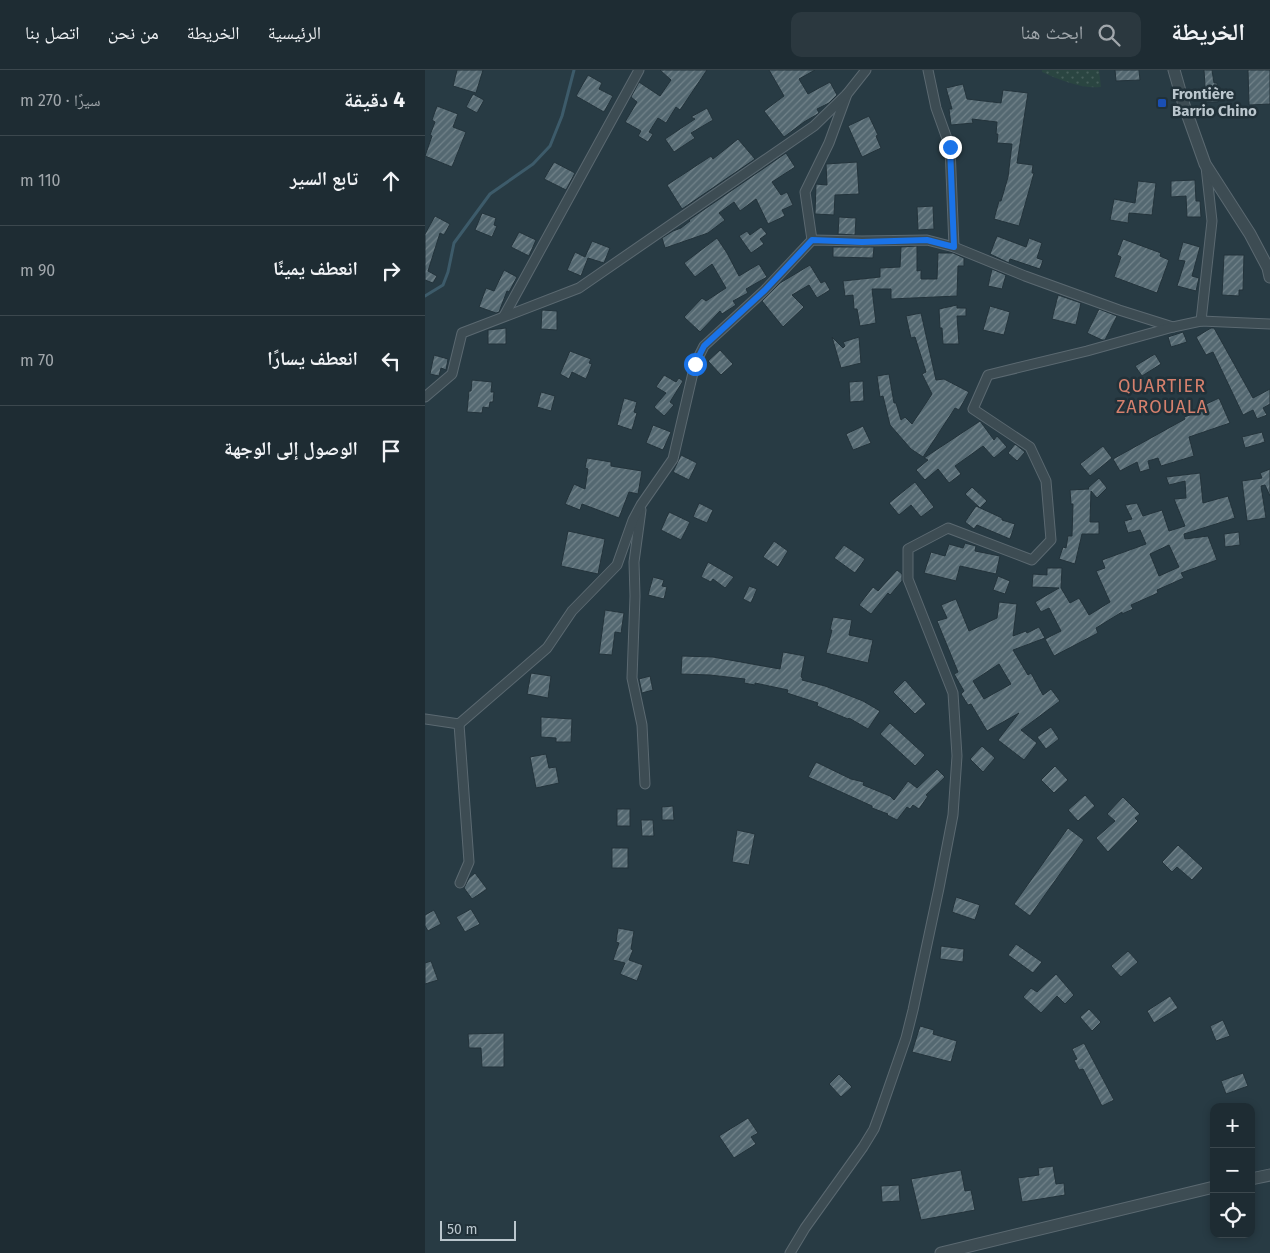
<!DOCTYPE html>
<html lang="ar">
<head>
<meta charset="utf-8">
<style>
	:root { --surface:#1e2c33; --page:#2b383f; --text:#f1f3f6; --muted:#a1a7ac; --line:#3c484e }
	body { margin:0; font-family:"Fira Sans","Noto Naskh Arabic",sans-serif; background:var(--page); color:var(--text); direction:rtl }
	.controls { position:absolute; right:15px; bottom:15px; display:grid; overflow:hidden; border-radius:10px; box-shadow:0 2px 8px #0003 }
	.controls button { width:45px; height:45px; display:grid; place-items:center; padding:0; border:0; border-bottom:1px solid var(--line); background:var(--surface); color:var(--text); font:25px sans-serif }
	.scale { position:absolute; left:15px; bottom:12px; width:76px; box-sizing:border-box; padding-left:5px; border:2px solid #bac6cd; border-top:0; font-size:14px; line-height:18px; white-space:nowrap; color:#bac6cd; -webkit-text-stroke:4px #213139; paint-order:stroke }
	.stop { position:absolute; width:15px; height:15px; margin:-11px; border:4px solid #1a73e8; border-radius:50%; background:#fff }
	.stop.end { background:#1a73e8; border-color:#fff; box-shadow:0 1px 5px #0008 }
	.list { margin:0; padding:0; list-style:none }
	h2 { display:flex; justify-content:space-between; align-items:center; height:65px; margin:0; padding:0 20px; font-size:21px }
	h2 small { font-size:16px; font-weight:400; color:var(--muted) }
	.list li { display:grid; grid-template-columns:32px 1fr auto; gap:15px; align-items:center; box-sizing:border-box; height:90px; padding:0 20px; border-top:1px solid var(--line) }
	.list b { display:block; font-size:19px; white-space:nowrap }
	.list em { font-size:16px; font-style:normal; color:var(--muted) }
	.icon { flex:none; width:28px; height:28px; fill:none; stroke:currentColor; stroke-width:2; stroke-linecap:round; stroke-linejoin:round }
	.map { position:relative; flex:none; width:845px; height:1183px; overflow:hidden; direction:ltr }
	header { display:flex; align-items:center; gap:30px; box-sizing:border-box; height:70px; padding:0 25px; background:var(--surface); border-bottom:1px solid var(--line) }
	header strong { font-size:24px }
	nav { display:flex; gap:28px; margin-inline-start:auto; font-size:18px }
	.search { width:350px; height:45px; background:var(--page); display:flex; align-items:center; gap:12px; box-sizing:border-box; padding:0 18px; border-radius:10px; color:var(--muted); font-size:19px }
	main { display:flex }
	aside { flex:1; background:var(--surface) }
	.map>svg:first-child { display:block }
</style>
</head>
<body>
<header>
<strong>الخريطة</strong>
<div class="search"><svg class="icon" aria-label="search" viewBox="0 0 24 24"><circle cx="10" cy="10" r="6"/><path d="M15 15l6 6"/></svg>ابحث هنا</div>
<nav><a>الرئيسية</a><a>الخريطة</a><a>من نحن</a><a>اتصل بنا</a></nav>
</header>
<main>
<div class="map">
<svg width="845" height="1183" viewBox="0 0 845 1183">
	<defs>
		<pattern id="grass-dots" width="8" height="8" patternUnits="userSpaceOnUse" patternTransform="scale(1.25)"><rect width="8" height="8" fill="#2a4541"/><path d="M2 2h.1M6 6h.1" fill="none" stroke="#475e5b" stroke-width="1.8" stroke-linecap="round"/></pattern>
		<pattern id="building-hatch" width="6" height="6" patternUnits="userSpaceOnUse" patternTransform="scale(1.25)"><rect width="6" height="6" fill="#546871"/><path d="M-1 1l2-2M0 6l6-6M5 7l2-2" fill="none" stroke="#72838a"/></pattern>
	</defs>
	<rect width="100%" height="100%" fill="#283b44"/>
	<path fill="url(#grass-dots)" d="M617,0H674L676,17C656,19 635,10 617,2Z"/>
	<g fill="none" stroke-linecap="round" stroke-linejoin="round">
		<polyline stroke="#3d5b6a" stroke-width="3" points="0,226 18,215 23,202 29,173 65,124 108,94 125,76 137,46 149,0"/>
	</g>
	<g fill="url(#building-hatch)" stroke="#23333b" fill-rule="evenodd">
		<polygon points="32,0 58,0 51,23 28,16"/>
		<polygon points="235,0 282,0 255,40 251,37 241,53 233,48 224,62 228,64 223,72 213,66 216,61 200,52 212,32 206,27 214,12 235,26 246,10"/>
		<polygon points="344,0 390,0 374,9 383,24 405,12 412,25 404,33 392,39 394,43 391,45 379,52 359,67 339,41 359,26"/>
		<polygon points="690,0 714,0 715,10 691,11"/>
		<polygon points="779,0 787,0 789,13 792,13 793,32 781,32"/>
		<polygon points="823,0 845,0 845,34 824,35"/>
		<polygon points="163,5 177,13 174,19 188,26 179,42 151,26"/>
		<polygon points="538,14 542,29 576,33 578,20 603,23 592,93 608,95 607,103 609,103 594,156 569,149 574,131 576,131 583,107 587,74 572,73 573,64 571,64 572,52 547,49 548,53 526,55 524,39 527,39 521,18"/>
		<polygon points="48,24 59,30 52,43 41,37"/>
		<polygon points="12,36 33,44 28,57 41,62 27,97 0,86 7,66 5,65 10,52 7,50"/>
		<polygon points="282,38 288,50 266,63 270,68 249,82 240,69 270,49 266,47"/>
		<polygon points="444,46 453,65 451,66 456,78 437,87 423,56"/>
		<polygon points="313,69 330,89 257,139 242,115 286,86 288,89"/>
		<polygon points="361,83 370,97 347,112 356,125 362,122 368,135 357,140 360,146 343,154 331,129 315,141 309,132 294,143 300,150 283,163 240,178 237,168 248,161 256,158 265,151 264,150"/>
		<polygon points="129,92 150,103 141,120 119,109"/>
		<polygon points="432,92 434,124 410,125 409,145 390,144 391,114 402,115 401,94"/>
		<polygon points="770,110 771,131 775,131 776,147 762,147 761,126 746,127 746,111"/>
		<polygon points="713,111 731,113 727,145 704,143 703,153 685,150 689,129 710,133"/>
		<polygon points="508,136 509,159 493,160 492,137"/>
		<polygon points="57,143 71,148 69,155 72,156 67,167 50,160"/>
		<polygon points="10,146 25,154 19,165 15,163 3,201 12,206 8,213 0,210 0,164"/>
		<polygon points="414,147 431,148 430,165 413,164"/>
		<polygon points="336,157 342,164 335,169 339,174 326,183 314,166 322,161 325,165"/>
		<polygon points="94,162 111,170 104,186 86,177"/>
		<polygon points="572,166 601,177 604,168 617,173 612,188 618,190 615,199 585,189 584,193 565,184"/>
		<polygon points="292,168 302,183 314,206 334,194 342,207 321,219 323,223 308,231 311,235 297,244 295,241 275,262 259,247 277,228 281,231 301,218 287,194 270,207 259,193"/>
		<polygon points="698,169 736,183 735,186 744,190 732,223 689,207 696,187 692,185"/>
		<polygon points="167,171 185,178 179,193 163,188 156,206 142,200 150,182 160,187"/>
		<polygon points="758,172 775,177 767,206 774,208 771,221 752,216 760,191 753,190"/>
		<polygon points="492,176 492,201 496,200 496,209 512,209 513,183 528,183 539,188 539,196 533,196 532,226 466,229 466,219 447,219 451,253 435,256 432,239 429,239 428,225 420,226 418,211 455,207 455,198 475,197 476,177"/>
		<polygon points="408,177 449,177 448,188 408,187"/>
		<polygon points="799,185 819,185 818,220 814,220 814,226 797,225"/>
		<polygon points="385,195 396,213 400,211 405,220 392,228 384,215 367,225 379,237 358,257 337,231 355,213"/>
		<polygon points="567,199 581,205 577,219 563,216"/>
		<polygon points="79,200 92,207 84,222 82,221 74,242 71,243 54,237 61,218 69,221"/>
		<polygon points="633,225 656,233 651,255 627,249"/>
		<polygon points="532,235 532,238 541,238 541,246 532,246 534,274 518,274 517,258 515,258 514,239"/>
		<polygon points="565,236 585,242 579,265 558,260"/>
		<polygon points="674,239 692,246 680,270 677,270 662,263"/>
		<polygon points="117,240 132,241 132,260 116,259"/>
		<polygon points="496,243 511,310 519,309 544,322 534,340 530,338 498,387 486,379 465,355 458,326 455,327 452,306 464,304 469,333 471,333 476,350 480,347 487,354 507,324 497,304 501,302 490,267 486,268 481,246"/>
		<polygon points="81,258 81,274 63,274 63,260"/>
		<polygon points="786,258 789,258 828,328 845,319 845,334 838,338 842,345 832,349 828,340 818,345 788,282 781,285 771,267"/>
		<polygon points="758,262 762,272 746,277 743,267"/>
		<polygon points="407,267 418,278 420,276 418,272 434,267 436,293 416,298"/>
		<polygon points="295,280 308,294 296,305 283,291"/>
		<polygon points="145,281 166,289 164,293 167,294 161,309 147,302 144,309 135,304"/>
		<polygon points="730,284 736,294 717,306 710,296"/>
		<polygon points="9,285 23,289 21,300 16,298 14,306 5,304"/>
		<polygon points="239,305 251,312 254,308 258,311 245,332 249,335 239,346 229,337 241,323 231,317"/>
		<polygon points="47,310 67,312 66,322 69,322 68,332 65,332 64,338 58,337 57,343 42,342 44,321 46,321"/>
		<polygon points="438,311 439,331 425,332 424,312"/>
		<polygon points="116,322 130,326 126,341 112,337"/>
		<polygon points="199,328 212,332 209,342 212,343 207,360 192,355"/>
		<polygon points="794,328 805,353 764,367 769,386 736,396 733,388 723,391 725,399 715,402 712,392 695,401 688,389 760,349 759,347 779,340 777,336"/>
		<polygon points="555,351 569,370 572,366 582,377 569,388 558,376 530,396 536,404 524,413 513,399 500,410 491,400 503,390 499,388"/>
		<polygon points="228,355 246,362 238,380 221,373"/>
		<polygon points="438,356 446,373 428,380 421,364"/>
		<polygon points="837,362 840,372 820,378 817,367"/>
		<polygon points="590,374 600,382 592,391 583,383"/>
		<polygon points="678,376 687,388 665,406 655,394"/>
		<polygon points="256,385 272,393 264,410 248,402"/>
		<polygon points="162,388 186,392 186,396 217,401 213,424 204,422 194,448 157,434 155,440 140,434 149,414 160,419 163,399 160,398"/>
		<polygon points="845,399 845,426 840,415 836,416 841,448 822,451 817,411 837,408 835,403"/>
		<path d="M775,403L778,433L803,426L810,448L759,464L760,469L783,466L792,490L756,503L759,508L732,520L733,523L706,535L708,539L697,544V542L671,558L673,563L629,586L620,569L636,561L624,538L616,542L610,532L634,518L607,517L608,504L622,505V498H637L636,518L645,533L654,528L664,545L685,532L671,501L680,498L677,490L721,474L715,460L703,463L699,451L707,449L700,435L712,433L718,446L737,440L744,461L760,456L749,429L761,428L760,411L744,415L741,407ZM744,475L754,497L734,506L725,484Z"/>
		<polygon points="674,408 682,418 672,428 666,421 665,452 674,452 674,464 657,464 650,494 634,489 638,477 641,478 643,466 647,466 648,434 646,434 645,420 664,419 663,418"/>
		<polygon points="490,412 509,437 496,447 486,435 474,445 464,433"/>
		<polygon points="547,417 562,431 555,438 540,424"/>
		<polygon points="274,433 288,440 282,453 268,447"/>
		<polygon points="551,436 577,448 577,450 590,454 585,469 552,455 549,459 540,452"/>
		<polygon points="244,442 265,452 256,470 236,460"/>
		<polygon points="143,461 180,469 173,504 136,496"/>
		<polygon points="814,462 815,475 800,477 799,464"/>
		<polygon points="349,471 363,481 353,497 338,487"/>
		<polygon points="540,473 551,476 550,481 575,486 571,504 535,496 531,511 499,503 506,482 520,486 524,474 538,478"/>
		<polygon points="419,475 440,489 430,503 409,488"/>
		<polygon points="283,492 309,507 300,518 288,509 286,512 276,507"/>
		<polygon points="472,500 477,504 477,511 465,525 463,523 446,544 434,535 448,517 453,521"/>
		<polygon points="573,506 585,511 580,524 568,520"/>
		<polygon points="228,507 239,510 237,516 242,517 239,529 223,525"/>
		<polygon points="324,516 332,519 326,533 318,529"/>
		<path d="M531,529L544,561L572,548L574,532L592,534L588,566L601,561L602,563L614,557L620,568L588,580L603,605L606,603L618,625L626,619L635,631L596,660L612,673L599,690L573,670L594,643L562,661L546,634L543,635L536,624L539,621L529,604L533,602L512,551L522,548L516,535ZM574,594L586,614L559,629L548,611Z"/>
		<polygon points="180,540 199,543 196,563 190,562 187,585 174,584"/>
		<polygon points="408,547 427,550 424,565 448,570 443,593 401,583 407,560 405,560"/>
		<polygon points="358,582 380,586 376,607 378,608 377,610 400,616 438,631 455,641 443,659 424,648 423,649 392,636 393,633 362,623 363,620 330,613 330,615 319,613 320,609 285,605 256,604 257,586 288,587 355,599"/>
		<polygon points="106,603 126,606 123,628 102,624"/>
		<polygon points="225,606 228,620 217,623 214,609"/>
		<polygon points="480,610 501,634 490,644 468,622"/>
		<polygon points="116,647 147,649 146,672 131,672 131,668 116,667"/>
		<polygon points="465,653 500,685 490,696 455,664"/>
		<polygon points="626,657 634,669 621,679 612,667"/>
		<polygon points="557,676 570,688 558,702 545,689"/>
		<polygon points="121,684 124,698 131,697 134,713 111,718 105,687"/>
		<polygon points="391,692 426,709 439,712 438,715 465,726 469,730 483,711 492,718 512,699 520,707 501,725 503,726 494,739 488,735 485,739 482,737 472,750 462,745 463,744 447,738 447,736 383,707"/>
		<polygon points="630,696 643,710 629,723 616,710"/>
		<polygon points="660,725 670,736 653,751 643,740"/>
		<polygon points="698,727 715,744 710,748 713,751 683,782 671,768 690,751 682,744"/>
		<polygon points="248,736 249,750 237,750 237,737"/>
		<rect x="192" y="739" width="13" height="17"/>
		<polygon points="216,750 228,750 229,766 217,766"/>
		<polygon points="643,758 659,770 605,846 589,834"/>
		<polygon points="312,760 330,764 324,795 307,792"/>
		<polygon points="753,775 778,798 767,810 752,797 747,802 737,792"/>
		<rect x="187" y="778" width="16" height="20"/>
		<polygon points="50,803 62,819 47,829 39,818 44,808"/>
		<polygon points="531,827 555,835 550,850 527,842"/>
		<polygon points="46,839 55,854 40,862 31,847"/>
		<polygon points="9,840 16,854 3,861 0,856 0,845"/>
		<polygon points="193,858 209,861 206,879 208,880 204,890 218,895 212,911 195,904 200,893 188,890 194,873 191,872"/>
		<polygon points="591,874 617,892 608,903 583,885"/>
		<polygon points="516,876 539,879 538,892 515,889"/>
		<polygon points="703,881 713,892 696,907 686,896"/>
		<polygon points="6,891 13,910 0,914 0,893"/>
		<polygon points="631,904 649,925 640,934 632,926 616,943 598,927 606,918 612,922"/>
		<polygon points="745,926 753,938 729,953 722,941"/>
		<polygon points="664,939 676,952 667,961 655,947"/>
		<polygon points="798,950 805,966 791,971 785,956"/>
		<polygon points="495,956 509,960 508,964 532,971 526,992 487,982"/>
		<polygon points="79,963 79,997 57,997 56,978 44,978 43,964"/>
		<polygon points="659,973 689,1030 677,1036 658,999 654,1000 649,990 652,989 647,979"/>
		<polygon points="818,1003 823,1016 801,1024 796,1011"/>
		<polygon points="414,1004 427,1017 416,1027 404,1014"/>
		<polygon points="323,1048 333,1063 326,1067 331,1074 309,1088 294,1066"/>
		<polygon points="628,1096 631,1114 639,1113 640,1125 597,1132 593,1108 614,1105 613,1098"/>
		<polygon points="536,1100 540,1121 546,1120 550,1140 496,1150 486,1109"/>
		<polygon points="474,1115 475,1131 457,1132 456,1116"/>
	</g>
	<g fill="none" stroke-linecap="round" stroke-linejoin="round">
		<g stroke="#5b6971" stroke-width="11">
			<g id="minor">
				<polyline points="503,0 511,38 525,77 529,177"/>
				<polyline points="387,170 380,122 404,73 422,24 441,0"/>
				<polyline points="79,246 214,0"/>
				<polyline points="776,251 787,151 781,97"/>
				<polyline points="0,327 27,304 37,263 154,218 389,56 422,24"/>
				<polyline points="216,440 209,492 210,526 207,608 217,655 220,714"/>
				<polyline points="0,649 34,654 44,792 35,813"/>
				<polyline points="34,654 122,578 147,541 192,495 208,450 216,435 248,389 270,294 279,276 340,220 387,170 437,171 502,170 529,177 600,206 694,240 748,257"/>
				<polyline points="365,1183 380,1158 438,1077 449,1059 456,1040 481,968 488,940 514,818 528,745 532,686 528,623 483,509 483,479 523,458 607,490 626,470 621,411 605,377 548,339 563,305 662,281 748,257 776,251 845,254"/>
			</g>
		</g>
		<g stroke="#5b6971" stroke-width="13">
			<g id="tertiary">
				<polyline points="749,0 759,35 780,94 825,164 843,198 845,207"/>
				<polyline points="826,1109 845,1105"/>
				<polyline points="516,1183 789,1117"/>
			</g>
		</g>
		<use href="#minor" stroke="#3d4c53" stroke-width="9"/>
		<use href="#tertiary" stroke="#3d4c53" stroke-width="11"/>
	</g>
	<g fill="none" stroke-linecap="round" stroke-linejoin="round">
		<polyline stroke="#1a73e8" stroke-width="6" points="270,294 279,276 340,220 387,170 437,172 502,170 529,177 525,77"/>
	</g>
	<rect fill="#1a4fb4" stroke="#213139" stroke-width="2" x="732" y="28" width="10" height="10" rx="2.5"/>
	<g text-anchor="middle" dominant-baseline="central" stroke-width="5" stroke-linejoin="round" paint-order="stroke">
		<g font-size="15" font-weight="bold" fill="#bac6cd" stroke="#213139" text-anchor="start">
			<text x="747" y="24">Frontière<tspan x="747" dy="17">Barrio Chino</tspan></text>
		</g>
		<g font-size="18" letter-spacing="1" fill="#d5806d" stroke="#213139">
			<text x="737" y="316">QUARTIER<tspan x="737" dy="21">ZAROUALA</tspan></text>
		</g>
	</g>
</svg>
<div class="controls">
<button>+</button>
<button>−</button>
<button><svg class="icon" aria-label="locate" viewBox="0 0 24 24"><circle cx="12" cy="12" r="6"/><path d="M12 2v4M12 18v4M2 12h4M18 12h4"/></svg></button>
</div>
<div class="scale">50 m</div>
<div class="stop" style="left:270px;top:294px"></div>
<div class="stop end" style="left:525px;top:77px"></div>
</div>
<aside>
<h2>4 دقيقة<small>سيرًا · 270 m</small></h2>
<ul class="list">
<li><svg class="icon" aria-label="ahead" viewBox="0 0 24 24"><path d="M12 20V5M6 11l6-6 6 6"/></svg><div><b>تابع السير</b></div><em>110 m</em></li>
<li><svg class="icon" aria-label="right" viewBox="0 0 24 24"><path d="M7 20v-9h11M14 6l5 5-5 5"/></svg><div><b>انعطف يمينًا</b></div><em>90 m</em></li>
<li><svg class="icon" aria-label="left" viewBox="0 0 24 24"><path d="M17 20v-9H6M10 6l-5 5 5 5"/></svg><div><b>انعطف يسارًا</b></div><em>70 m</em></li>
<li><svg class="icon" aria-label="arrive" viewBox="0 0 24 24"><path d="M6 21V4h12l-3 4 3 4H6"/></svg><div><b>الوصول إلى الوجهة</b></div></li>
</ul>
</aside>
</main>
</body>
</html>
